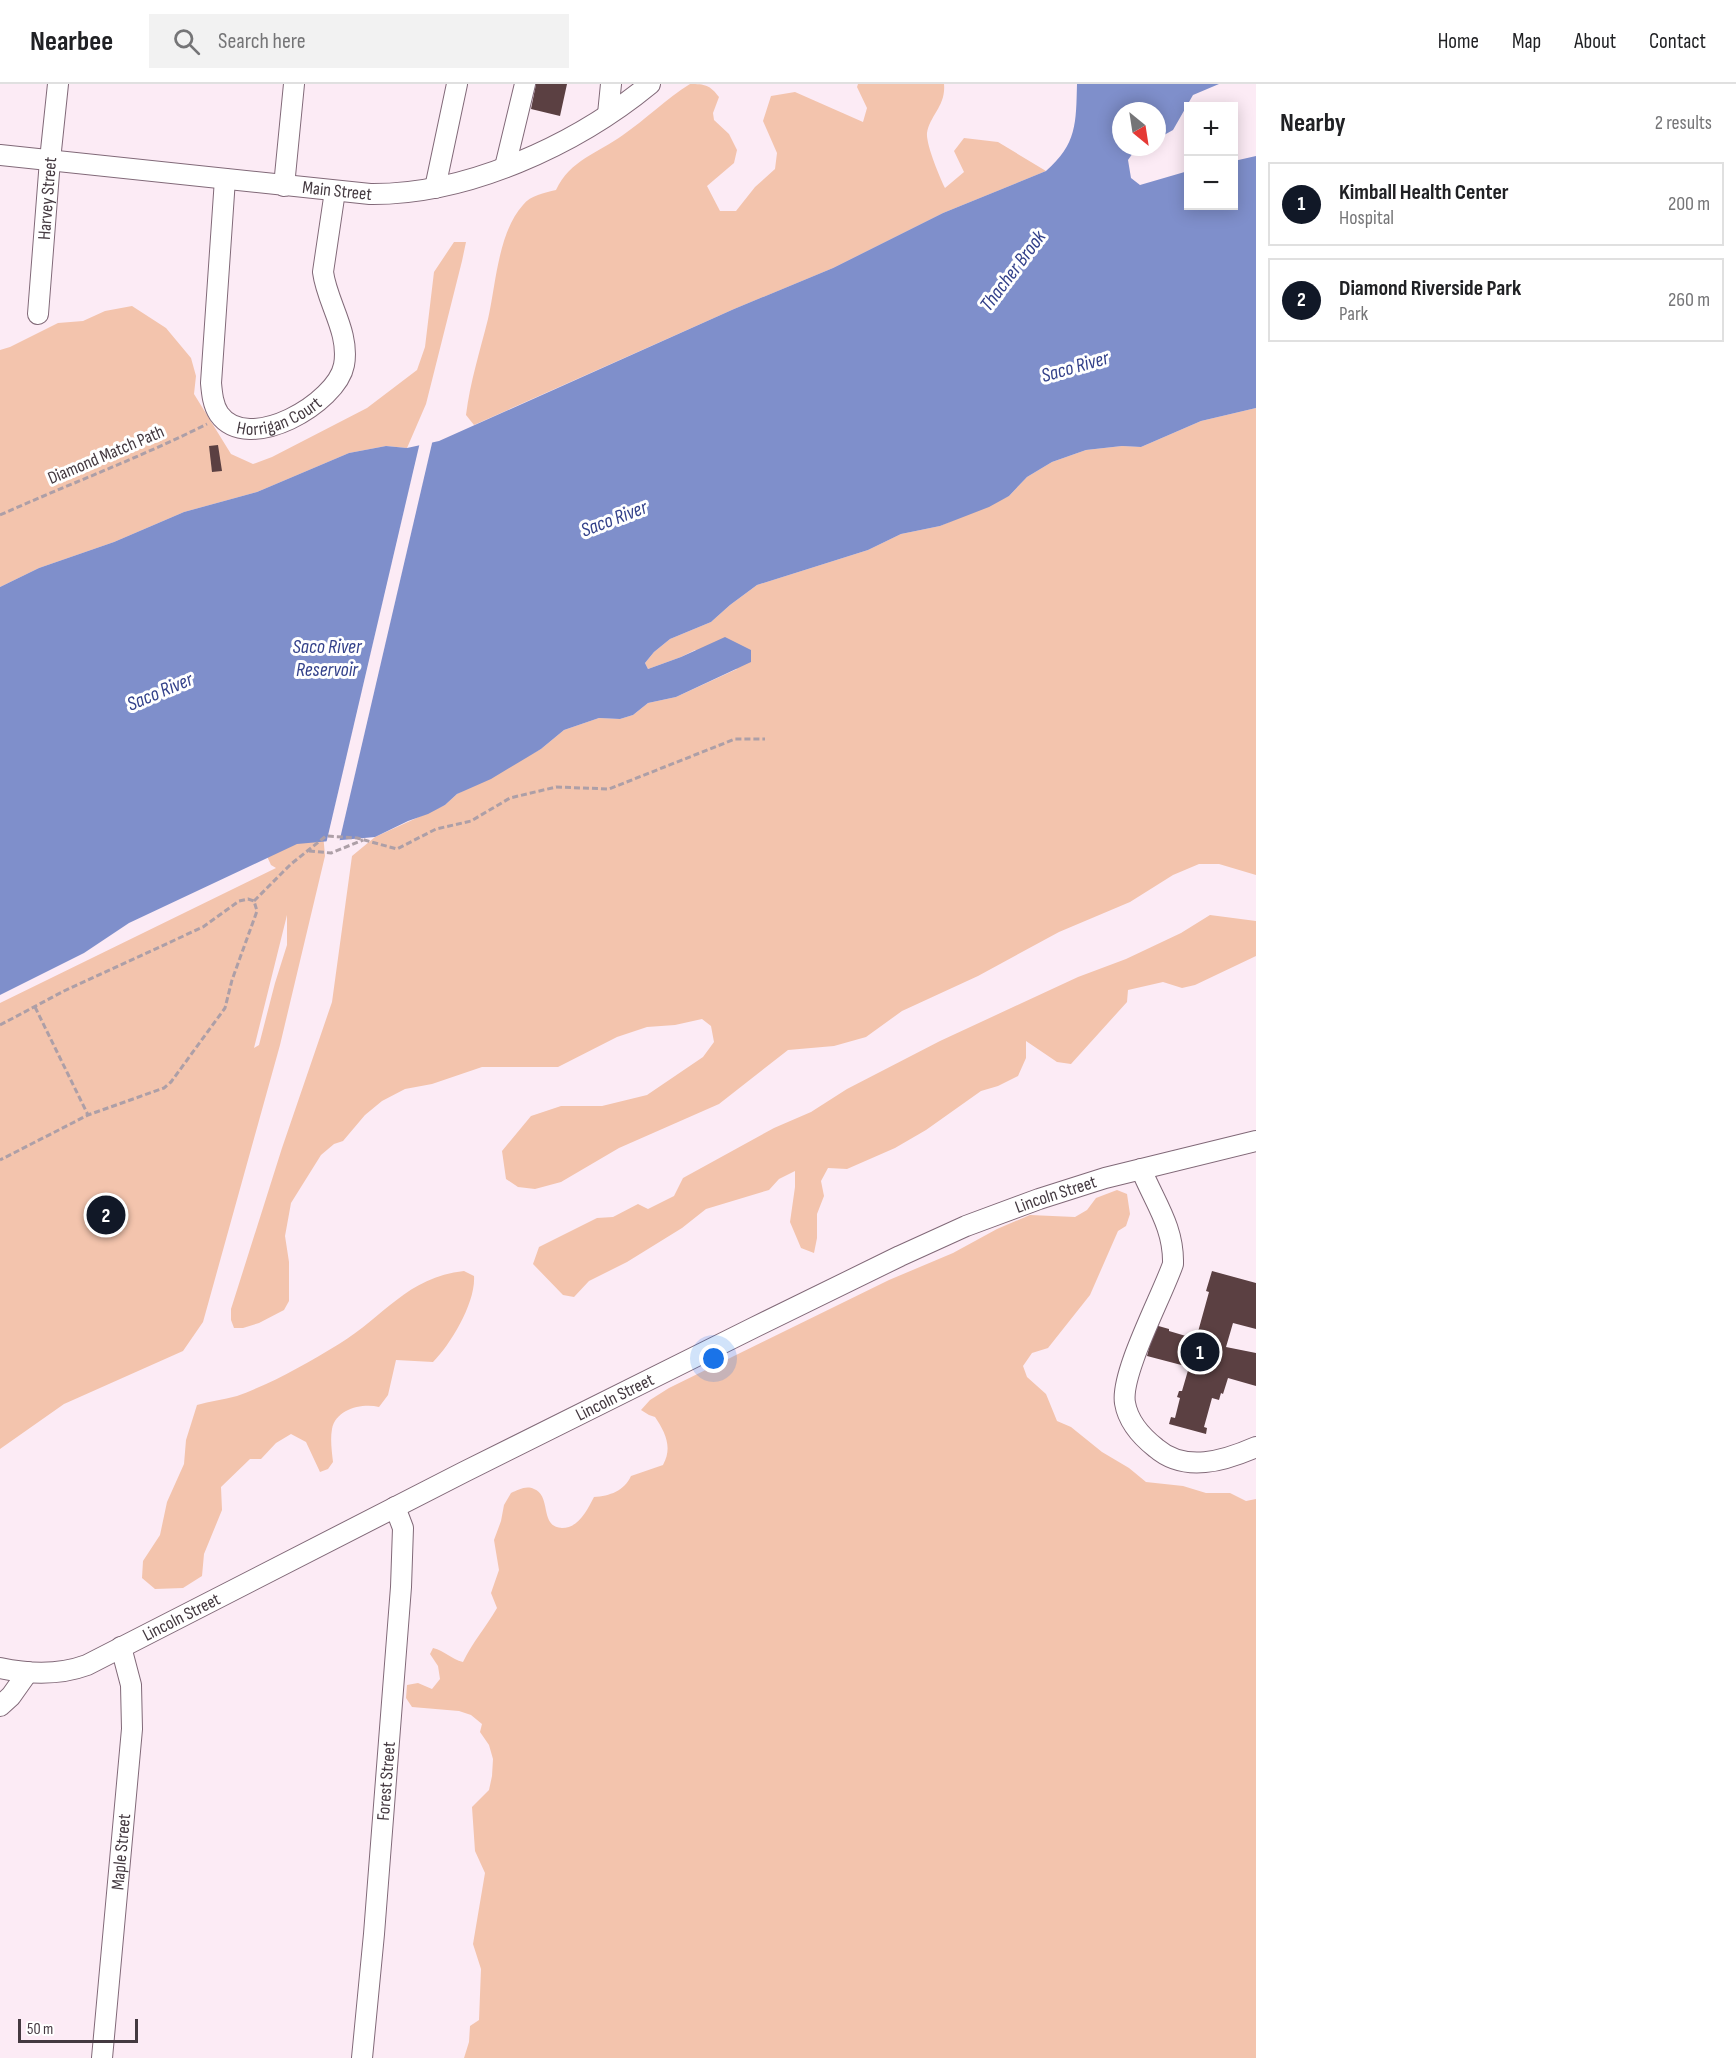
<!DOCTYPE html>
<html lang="en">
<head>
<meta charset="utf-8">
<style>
	:root { --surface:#fff; --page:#f2f2f2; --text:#202124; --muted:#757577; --line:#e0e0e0; --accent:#111827 }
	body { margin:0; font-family:"Sofia Sans Condensed",sans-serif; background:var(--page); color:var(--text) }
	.controls { position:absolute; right:18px; top:18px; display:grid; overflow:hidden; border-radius:0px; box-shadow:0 3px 15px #0003 }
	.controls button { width:54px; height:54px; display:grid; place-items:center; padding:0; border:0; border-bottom:2px solid var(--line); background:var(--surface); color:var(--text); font:30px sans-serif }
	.compass { position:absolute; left:1112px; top:18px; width:54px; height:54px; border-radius:50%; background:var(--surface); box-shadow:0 3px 15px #0003; rotate:150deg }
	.scale { position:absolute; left:18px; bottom:15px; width:120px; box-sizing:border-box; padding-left:6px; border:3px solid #443940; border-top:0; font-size:16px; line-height:21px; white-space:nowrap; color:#443940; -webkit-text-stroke:4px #fff; paint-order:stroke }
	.you { position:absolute; left:714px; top:1275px; width:21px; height:21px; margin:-15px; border:4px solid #fff; border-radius:50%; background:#1a73e8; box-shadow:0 0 0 9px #1a73e833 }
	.badge { display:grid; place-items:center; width:39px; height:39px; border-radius:50%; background:var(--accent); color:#fff; font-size:20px; font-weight:700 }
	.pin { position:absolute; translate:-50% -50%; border:3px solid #fff; box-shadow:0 2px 6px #0006 }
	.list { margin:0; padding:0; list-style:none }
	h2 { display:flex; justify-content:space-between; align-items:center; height:78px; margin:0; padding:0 24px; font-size:26px }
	h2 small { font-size:20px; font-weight:400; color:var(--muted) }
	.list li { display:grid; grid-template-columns:39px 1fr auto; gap:18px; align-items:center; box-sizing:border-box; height:84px; margin:0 12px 12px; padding:0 12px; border:2px solid var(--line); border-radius:0px }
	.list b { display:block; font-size:22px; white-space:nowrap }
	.list p { margin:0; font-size:20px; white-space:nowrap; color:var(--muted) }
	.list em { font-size:20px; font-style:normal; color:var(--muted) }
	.icon { flex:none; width:33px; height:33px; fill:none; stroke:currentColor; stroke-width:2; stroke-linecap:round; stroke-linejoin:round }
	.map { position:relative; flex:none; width:1256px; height:1974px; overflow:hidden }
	header { display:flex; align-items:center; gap:36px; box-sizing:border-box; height:84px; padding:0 30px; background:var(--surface); border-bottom:2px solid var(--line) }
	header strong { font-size:28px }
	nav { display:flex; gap:33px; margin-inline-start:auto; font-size:21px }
	.search { width:420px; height:54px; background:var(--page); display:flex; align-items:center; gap:15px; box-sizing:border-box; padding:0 21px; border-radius:0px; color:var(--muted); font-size:22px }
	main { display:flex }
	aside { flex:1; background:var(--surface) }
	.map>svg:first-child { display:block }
</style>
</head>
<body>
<header>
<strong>Nearbee</strong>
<div class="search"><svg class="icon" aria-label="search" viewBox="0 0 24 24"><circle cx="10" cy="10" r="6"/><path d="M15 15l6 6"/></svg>Search here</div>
<nav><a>Home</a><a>Map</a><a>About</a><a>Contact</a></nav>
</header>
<main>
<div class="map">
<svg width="1256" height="1974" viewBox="0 0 1256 1974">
	<rect width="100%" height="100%" fill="#fcebf5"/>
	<g fill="#f3c4ad" fill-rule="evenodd">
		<path d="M690,0C705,0 710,1 719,13L713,29L714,36L729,50L737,66L734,79L707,102L720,127H736L755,103L775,85L777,69L763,37L771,12L795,8L863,38L867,24L857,3L858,0H944C946,22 930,31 927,49C926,61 940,94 945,104L964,88L954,67L964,54L998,58L1046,87L943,129L833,184L734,225L474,341L466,331C470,298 480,267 488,235C496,200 498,149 523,121C531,111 544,109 556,106C570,76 598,69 623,51C646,35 666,15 690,0Z"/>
		<polygon points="454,158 466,158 462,177 426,320 407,364 386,362 349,369 257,408 184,428 114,458 39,484 0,503 0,266 10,263 58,239 83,237 105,227 132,222 166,244 191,274 196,292 194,310 231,370 253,380 272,373 367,324 417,286 425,263 434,188"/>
		<polygon points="1256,324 1256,791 1219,780 1199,780 1173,791 1130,818 1059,848 978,892 902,927 866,953 834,962 788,966 719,1020 619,1064 561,1098 535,1105 518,1103 506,1095 502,1067 531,1032 561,1022 602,1022 647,1011 703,973 714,958 711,942 702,935 675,941 647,943 617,953 558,983 482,983 432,1000 405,1005 382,1017 365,1031 343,1057 334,1060 321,1071 291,1119 285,1152 289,1178 289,1217 284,1226 259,1239 243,1244 234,1244 231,1236 231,1225 282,1064 332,918 352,772 375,753 445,721 457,710 541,665 564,646 599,634 620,635 633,631 648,619 676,613 737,585 695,566 681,573 648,585 645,579 654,568 670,555 711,538 730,521 757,501 868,466 901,450 940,442 1009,412 1027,393 1052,378 1086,366 1122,362 1141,363 1201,337"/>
		<path d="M323,749L325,772L280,961L203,1238L183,1267L64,1320L0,1365V919L276,784L271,781L265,768ZM287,831V861L275,899L259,961L254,964Z"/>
		<polygon points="1210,831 1256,837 1256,872 1195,901 1182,904 1163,898 1128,906 1127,918 1071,980 1057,978 1026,957 1026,974 1018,992 998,1002 981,1007 926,1046 895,1064 847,1085 828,1084 821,1097 824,1112 817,1130 817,1154 814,1169 801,1164 790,1138 795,1103 795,1087 779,1095 769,1106 706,1125 682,1144 627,1178 589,1197 574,1213 563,1211 533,1180 539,1163 597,1134 613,1133 638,1120 648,1125 674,1112 683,1094 774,1044 811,1028 847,1005 940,957 1078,893 1126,875 1181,849"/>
		<path d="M1117,1106L1127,1110L1130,1130L1126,1142L1118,1147L1090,1211L1048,1264L1032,1269L1023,1282L1027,1293L1046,1310L1057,1337L1071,1343L1102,1368L1129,1384L1146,1398L1183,1402L1206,1409H1230L1246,1417L1256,1415V1974H464L469,1958L470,1942L479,1936L481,1885L473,1860L485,1789L475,1767L472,1723L489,1706L492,1692L493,1675L489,1661L480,1648L482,1640L471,1631L459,1627L412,1623L406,1614L407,1601L418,1599L432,1605L440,1595L438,1582L430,1570L433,1564C445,1567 451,1575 463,1578C472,1559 486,1543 497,1524L491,1509L499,1486L494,1456L501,1437L504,1421L511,1409C518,1406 526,1401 534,1405C552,1412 539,1443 562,1444C579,1444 587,1426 594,1413C610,1412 624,1407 631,1392L663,1381C673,1363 665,1348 655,1333L649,1331L641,1326L650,1316L669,1304L889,1196L953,1169L997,1145L1030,1131L1075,1133L1087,1126L1096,1114Z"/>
		<path d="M464,1187L474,1192C476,1218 451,1260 433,1278L396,1276L388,1311L379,1323C362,1319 336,1325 332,1345C330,1356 332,1368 333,1378L328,1385L320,1388L306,1358L291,1350L276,1359L261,1375H250L221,1403L222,1426L204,1470L202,1492L183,1504L155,1505L142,1494L143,1477L160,1451L167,1418L184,1380L186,1356L197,1321C210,1317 223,1316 237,1312C273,1299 306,1280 339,1260C384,1233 407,1193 464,1187Z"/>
	</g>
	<path fill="#7f8fcb" d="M1077,0H1219L1193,11L1173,46L1157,55V27H1121V63H1141L1135,66L1128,76L1131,94L1140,101L1188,87V122H1234V77L1256,72V324L1201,337L1141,363L1122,362L1086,366L1052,378L1027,393L1009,412L989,423L940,442L901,450L868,466L757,501L730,521L711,538L670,555L654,568L645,579L648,585L681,573L725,553L751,566V578L676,613L648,619L633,631L620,635L599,634L564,646L541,665L491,695L457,710L445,721L428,730L408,737L375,753L297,760L129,839L84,869L0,911V503L39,484L114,458L184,428L257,408L349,369L386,362L407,364L439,357L734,225L833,184L943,129L1046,87C1077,60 1076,39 1077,0Z"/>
	<polygon fill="#fcebf5" points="433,355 339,759 326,760 420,358"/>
	<g fill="#5b4042">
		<polygon points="536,0 567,0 560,32 531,25"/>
		<polygon points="218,361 222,387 212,388 209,362"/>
		<polygon points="1212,1187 1256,1199 1256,1245 1233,1239 1226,1263 1256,1269 1256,1302 1228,1294 1223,1310 1221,1309 1219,1316 1212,1314 1204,1343 1207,1344 1206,1350 1169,1340 1171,1333 1175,1334 1180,1314 1177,1313 1179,1307 1182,1307 1189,1283 1147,1272 1155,1241 1169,1245 1169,1247 1196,1255 1209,1208 1206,1207"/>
	</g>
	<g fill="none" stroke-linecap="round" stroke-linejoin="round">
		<g stroke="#816978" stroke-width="22">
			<g id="minor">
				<polyline points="608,30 611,0"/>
				<path id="s1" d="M0,71L370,110C467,111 576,61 650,0"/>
				<polyline points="505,83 525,0"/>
				<path id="s2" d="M225,95L211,299C212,310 213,321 219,330C248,371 337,319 344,281C350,248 327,219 323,188L335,107"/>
				<polyline points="284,102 294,0"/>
				<polyline points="435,104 457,0"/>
				<path id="s3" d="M38,230L50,76L58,0"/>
				<path d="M1141,1085C1155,1119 1174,1143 1173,1180C1162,1212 1120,1290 1125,1319C1128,1337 1142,1353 1156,1364C1185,1389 1224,1377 1256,1363"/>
				<path id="s4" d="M0,1584C28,1590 60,1591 87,1581L464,1388L753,1244L900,1172L966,1142L1039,1115L1105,1094L1256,1057"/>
				<polyline points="0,1622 11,1612 28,1588"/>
				<path id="s5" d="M102,1974L132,1645L131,1601L121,1563"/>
				<path id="s6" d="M362,1974L374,1850L401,1503L403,1444L395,1423"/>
			</g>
		</g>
		<g stroke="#ad9fa7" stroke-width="3" stroke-dasharray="6 3" stroke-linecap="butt">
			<path d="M0,431C69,400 139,374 207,340"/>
			<polyline points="309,767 331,769 363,756"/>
			<polyline points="254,817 291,780 326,752 357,754 397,765 436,745 471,737 510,714 556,703 609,705 735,655 765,655"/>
			<polyline points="35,923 88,1031"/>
			<polyline points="0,941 64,907 203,843 239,817 248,815 254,817 257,827 232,896 225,924 171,998 164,1004 88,1031 0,1076"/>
		</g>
		<use href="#minor" stroke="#fff" stroke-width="20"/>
	</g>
	<g text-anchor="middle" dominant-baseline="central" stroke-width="6" stroke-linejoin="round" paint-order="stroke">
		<g font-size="18" fill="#443940" stroke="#fff">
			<text stroke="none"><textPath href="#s1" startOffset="339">Main Street</textPath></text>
			<text stroke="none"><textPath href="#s3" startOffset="116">Harvey Street</textPath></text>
			<text stroke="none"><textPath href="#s2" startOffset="304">Horrigan Court</textPath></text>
			<text transform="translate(106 371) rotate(-23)">Diamond Match Path</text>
			<text stroke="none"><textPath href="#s4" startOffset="1166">Lincoln Street</textPath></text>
			<text stroke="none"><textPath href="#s4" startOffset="680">Lincoln Street</textPath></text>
			<text stroke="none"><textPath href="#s4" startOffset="194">Lincoln Street</textPath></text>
			<text stroke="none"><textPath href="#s6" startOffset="278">Forest Street</textPath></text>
			<text stroke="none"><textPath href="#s5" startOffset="207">Maple Street</textPath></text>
		</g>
		<g font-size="20" font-style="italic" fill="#33418a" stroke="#fff">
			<text transform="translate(1013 187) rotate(-53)">Thacher Brook</text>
			<text transform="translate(1075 283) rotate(-16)">Saco River</text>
			<text transform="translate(614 435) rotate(-21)">Saco River</text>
			<text x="327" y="563">Saco River<tspan x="327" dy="23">Reservoir</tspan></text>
			<text transform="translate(160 608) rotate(-23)">Saco River</text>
		</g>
	</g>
</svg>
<div class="controls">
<button>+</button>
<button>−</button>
</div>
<svg class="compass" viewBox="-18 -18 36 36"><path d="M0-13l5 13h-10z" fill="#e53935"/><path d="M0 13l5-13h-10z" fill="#757577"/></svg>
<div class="scale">50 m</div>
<div class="you"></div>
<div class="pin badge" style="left:1200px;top:1268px">1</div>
<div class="pin badge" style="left:106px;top:1131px">2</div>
</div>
<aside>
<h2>Nearby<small>2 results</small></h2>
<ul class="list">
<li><span class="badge">1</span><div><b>Kimball Health Center</b><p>Hospital</p></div><em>200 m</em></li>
<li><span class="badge">2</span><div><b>Diamond Riverside Park</b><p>Park</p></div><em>260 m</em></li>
</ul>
</aside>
</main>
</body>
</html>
